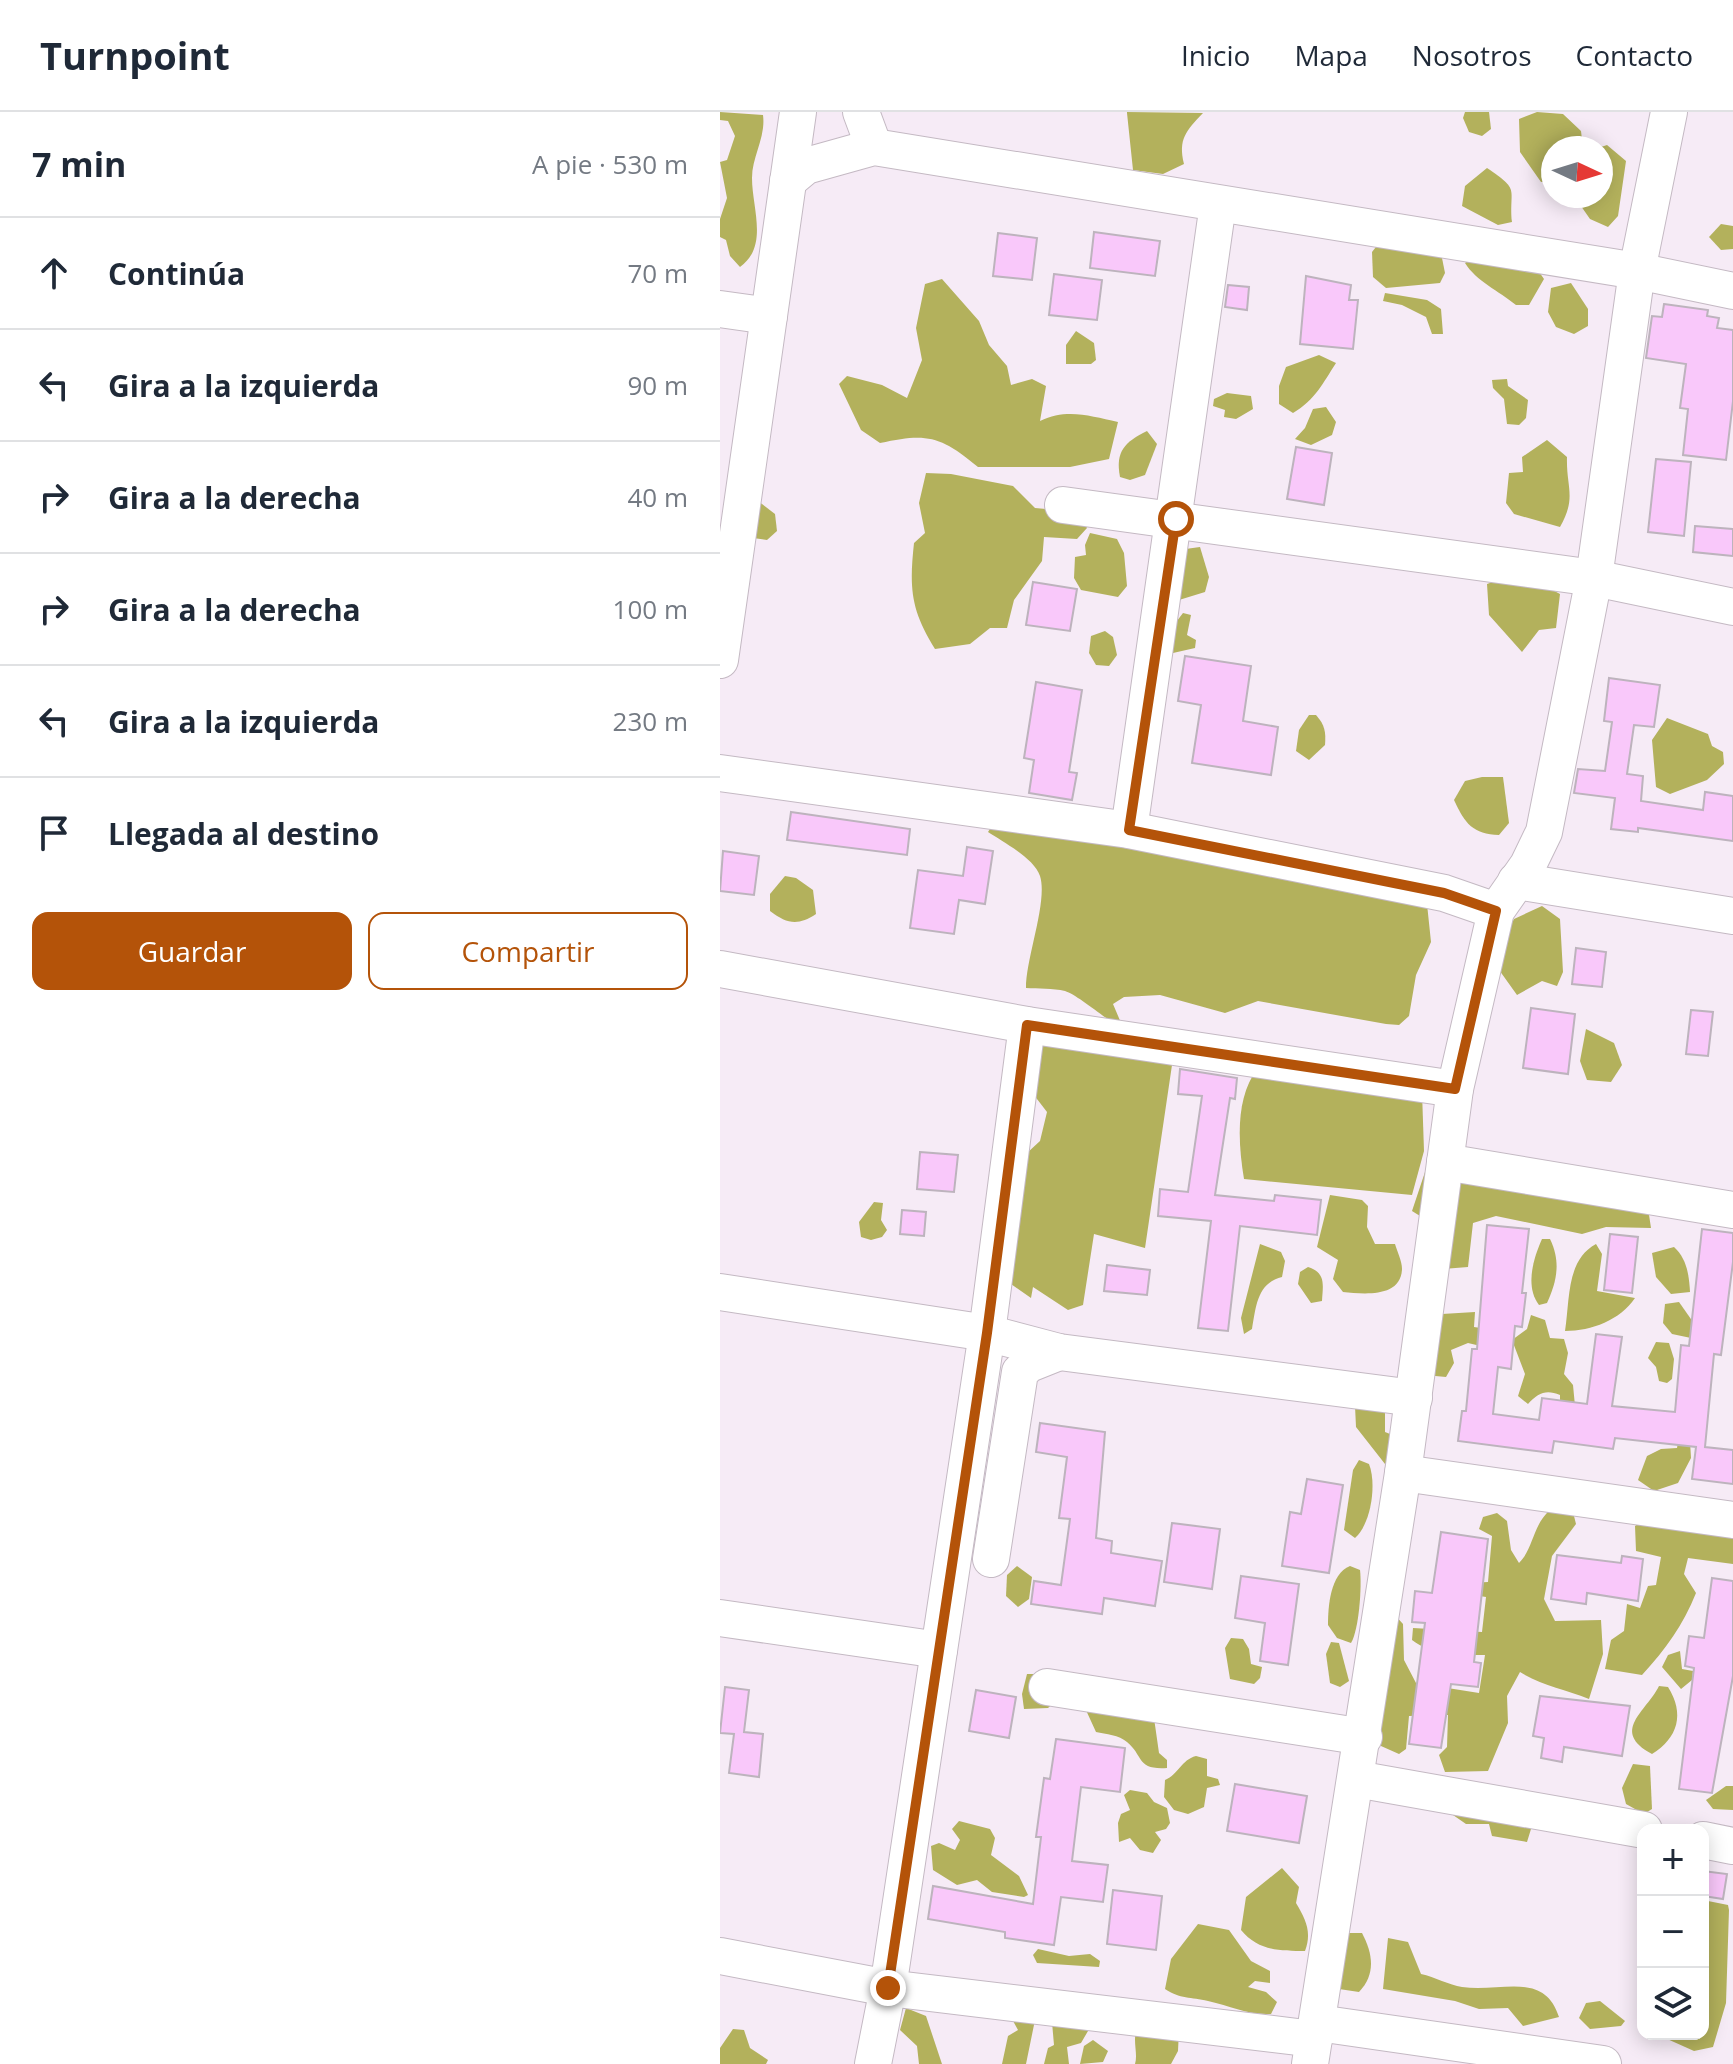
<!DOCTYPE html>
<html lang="es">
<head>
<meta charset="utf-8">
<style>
	:root { --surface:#fff; --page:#f6f6f7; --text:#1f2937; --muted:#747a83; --line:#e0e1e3; --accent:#b45309 }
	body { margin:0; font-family:"Open Sans",sans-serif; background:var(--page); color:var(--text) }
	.controls { position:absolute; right:24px; bottom:24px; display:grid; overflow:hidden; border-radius:16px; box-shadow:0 4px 20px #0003 }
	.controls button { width:72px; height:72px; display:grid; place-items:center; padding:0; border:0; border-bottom:2px solid var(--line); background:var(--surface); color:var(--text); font:40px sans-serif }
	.compass { position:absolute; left:821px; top:24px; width:72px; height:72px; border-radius:50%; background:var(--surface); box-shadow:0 4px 20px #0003; rotate:94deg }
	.stop { position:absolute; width:24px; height:24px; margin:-18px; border:6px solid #b45309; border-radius:50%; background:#fff }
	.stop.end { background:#b45309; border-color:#fff; box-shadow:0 2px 8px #0008 }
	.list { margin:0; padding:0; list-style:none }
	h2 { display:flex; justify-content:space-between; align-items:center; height:104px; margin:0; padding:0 32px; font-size:34px }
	h2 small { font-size:26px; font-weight:400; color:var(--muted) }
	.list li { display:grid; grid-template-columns:52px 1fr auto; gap:24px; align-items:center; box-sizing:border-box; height:112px; padding:0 32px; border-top:2px solid var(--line) }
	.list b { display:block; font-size:30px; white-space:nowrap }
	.list em { font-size:26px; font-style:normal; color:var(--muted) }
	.actions { display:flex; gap:16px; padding:24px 32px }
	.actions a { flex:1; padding:18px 0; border:2px solid var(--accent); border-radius:16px; text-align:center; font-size:28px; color:var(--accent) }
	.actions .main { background:var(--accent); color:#fff }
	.icon { flex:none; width:44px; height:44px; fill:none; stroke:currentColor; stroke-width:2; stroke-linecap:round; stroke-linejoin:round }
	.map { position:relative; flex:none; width:1013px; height:1952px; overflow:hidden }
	header { display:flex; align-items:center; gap:48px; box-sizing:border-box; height:112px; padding:0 40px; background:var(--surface); border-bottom:2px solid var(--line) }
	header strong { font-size:38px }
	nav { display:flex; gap:44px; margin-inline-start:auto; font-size:28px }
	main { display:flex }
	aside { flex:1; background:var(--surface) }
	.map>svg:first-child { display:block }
</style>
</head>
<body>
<header>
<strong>Turnpoint</strong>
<nav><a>Inicio</a><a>Mapa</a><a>Nosotros</a><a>Contacto</a></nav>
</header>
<main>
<aside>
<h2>7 min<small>A pie · 530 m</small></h2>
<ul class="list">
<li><svg class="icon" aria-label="ahead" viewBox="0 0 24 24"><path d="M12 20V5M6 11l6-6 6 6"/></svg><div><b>Continúa</b></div><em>70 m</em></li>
<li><svg class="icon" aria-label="left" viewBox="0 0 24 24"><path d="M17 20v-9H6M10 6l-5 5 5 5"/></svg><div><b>Gira a la izquierda</b></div><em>90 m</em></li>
<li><svg class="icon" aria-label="right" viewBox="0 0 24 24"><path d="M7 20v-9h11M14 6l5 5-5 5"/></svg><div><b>Gira a la derecha</b></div><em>40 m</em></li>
<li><svg class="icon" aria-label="right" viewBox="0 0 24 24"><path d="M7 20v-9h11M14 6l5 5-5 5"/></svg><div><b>Gira a la derecha</b></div><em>100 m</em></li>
<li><svg class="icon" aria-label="left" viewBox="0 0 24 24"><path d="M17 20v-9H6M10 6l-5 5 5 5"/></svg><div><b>Gira a la izquierda</b></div><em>230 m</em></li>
<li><svg class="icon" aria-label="arrive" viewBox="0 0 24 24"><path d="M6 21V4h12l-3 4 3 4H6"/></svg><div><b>Llegada al destino</b></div></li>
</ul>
<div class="actions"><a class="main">Guardar</a><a>Compartir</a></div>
</aside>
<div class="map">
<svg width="1013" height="1952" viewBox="0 0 1013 1952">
	<rect width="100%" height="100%" fill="#f6ebf6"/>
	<g fill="#b3b15c">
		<path d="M0,0L43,3C46,25 32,45 32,66C32,96 49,134 20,155L10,144L6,128L0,125V107L7,86L0,50L7,48L15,24L8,9L0,8Z"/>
		<polygon points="745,0 769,0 771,17 762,24 749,20 743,6"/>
		<polygon points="817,0 843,2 861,19 863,36 833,36 833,69 821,70 800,40 799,7"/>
		<path d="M407,1V0L483,1C466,19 458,27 464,52L443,62L413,58Z"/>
		<polygon points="887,33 906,49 898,104 888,115 870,107 854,84 881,84 881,36 878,36"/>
		<path d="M767,56C801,79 789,75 792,110L778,113L742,94L745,74Z"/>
		<polygon points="1001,112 1013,114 1013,137 1001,138 989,125"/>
		<polygon points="663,126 721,141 725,161 720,171 666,176 653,165 652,140"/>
		<path d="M759,141L815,154L824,167L809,193H796C779,179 756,169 745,151Z"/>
		<path d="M222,167L259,209L269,233L287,254L291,273L312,267L326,274L320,309C347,296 370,304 398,310L389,347L350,355H258C220,323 206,321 160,331L141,318L119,272L127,264L162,273L187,286L202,248L196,216L205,172Z"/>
		<polygon points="851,171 868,197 868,214 854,222 836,215 828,200 831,176"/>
		<polygon points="665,181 707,188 721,197 723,222 712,222 706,205 682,193 663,189"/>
		<polygon points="356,219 374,231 376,248 371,252 346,252 346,233"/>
		<path d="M599,243L616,251C603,271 595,288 573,301L559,292V274L566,255Z"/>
		<polygon points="787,267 788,274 808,288 806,306 799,313 787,312 784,287 773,276 772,268"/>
		<polygon points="507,281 531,284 533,297 516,307 504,305 505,298 493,294 494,287"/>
		<polygon points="606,295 616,310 612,323 591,333 575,327 585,316 593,297"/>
		<path d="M427,319L437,332L425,363L410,368L400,365C395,339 405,330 427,319Z"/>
		<path d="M827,328L847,345C846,376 857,385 840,415L794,402L786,391L789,361L803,360L802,345Z"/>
		<path d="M206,361L231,362L293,374L315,396L359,400L367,416L357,427L324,425L322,449L294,488L287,516H270L250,532L215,537C191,498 189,477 194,431L205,421L199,391Z"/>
		<polygon points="38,389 55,402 57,419 47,428 26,425"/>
		<polygon points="370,421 397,427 404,441 407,474 398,485 361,478 354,466 355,445 366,443 365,433"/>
		<polygon points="480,435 489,465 485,480 459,488 451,439"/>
		<polygon points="787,465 821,472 840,482 836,516 819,518 802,540 769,503 767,472"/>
		<polygon points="463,501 471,503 467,523 476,528 475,536 453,541 450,518"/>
		<polygon points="385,519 393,525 397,543 389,554 376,553 369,541 371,524"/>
		<path d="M589,603H596C605,613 606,620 605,633L589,648L576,639L579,618Z"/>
		<polygon points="947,606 988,622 992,634 1003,640 1004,652 987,668 950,682 936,675 932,628"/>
		<path d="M762,665H783L789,711L779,723C753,722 745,712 734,688L745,669Z"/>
		<path d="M277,706L707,792L711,830L696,863L689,904L679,913L666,912L538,889L505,901L440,883L404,885L393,892L404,918C388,909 358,883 345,879C333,876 318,877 306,876C306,846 328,789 320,764C314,746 283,730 268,720Z"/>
		<path d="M65,764L76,766L93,778L96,802C78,814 67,812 50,799V782Z"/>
		<polygon points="822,794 840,807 843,860 837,874 822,869 797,883 772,848 794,807"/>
		<polygon points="866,917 894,931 902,953 891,970 867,968 860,949"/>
		<polygon points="317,932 411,934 452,953 425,1136 374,1122 363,1193 348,1198 313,1175 311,1186 291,1172 307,1041 320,1029 327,1000 307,974"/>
		<path d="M538,956L702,980L704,1039L692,1083L524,1067C518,1031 515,985 538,956Z"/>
		<polygon points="711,1042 926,1083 931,1116 886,1115 862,1122 776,1104 753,1111 748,1155 723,1157 716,1114 692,1099"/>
		<path d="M610,1083L642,1088L648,1094L647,1115L655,1132H675C677,1139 682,1149 682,1157C681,1186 644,1182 623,1180L613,1167L618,1148L597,1135Z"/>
		<polygon points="154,1090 163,1091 161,1108 167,1118 162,1125 151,1128 141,1125 139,1110"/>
		<path d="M822,1127H830C841,1150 837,1169 827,1191L819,1193C805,1175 813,1147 822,1127Z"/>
		<path d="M540,1132L561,1140L565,1149L562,1165C537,1171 536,1195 532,1217L524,1222L521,1206Z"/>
		<path d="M876,1132L882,1142L877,1179L915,1186C900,1208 872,1219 845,1219C850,1188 846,1148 876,1132Z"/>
		<path d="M954,1135C967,1147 969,1163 970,1180L951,1182L936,1165L932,1141Z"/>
		<path d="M588,1155C606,1161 603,1172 602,1189L591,1191L578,1172L580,1160Z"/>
		<polygon points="959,1190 973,1210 971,1226 952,1222 943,1211 945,1192"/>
		<polygon points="755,1200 754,1215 774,1218 769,1236 748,1231 731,1238 734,1251 726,1265 705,1263 722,1202"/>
		<path d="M811,1203L825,1208L830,1226L844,1227L848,1241L844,1262L853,1273L855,1294L840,1304V1283C826,1277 818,1281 808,1292L798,1284L805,1262L792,1228L807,1217Z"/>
		<polygon points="936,1230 949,1231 954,1247 952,1267 947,1271 939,1269 936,1255 928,1246"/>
		<polygon points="659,1286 665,1300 665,1320 675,1324 671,1348 665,1352 636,1315 635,1294"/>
		<polygon points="959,1325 970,1329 971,1346 958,1371 934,1379 918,1368 927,1344 941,1337 957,1336"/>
		<path d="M639,1348L649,1352C657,1372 651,1412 635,1426L624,1418L633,1358Z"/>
		<path d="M830,1398L853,1400L856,1412L832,1444L824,1487L835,1509L881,1508L883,1542L869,1587C845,1577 822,1574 800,1560L787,1584L788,1611L768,1659L725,1660L719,1643L727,1635L728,1603L689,1604L686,1637L679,1642L661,1634L654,1612L673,1501L683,1512L684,1548L696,1571L759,1581L765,1543C740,1543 713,1544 692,1528L693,1516L762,1520L766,1485L747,1482L748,1471L768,1470L772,1424L759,1417L763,1405L777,1401L787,1409L791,1438L799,1451C814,1436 812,1414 830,1398Z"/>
		<path d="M932,1403L1013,1422V1452L968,1446L964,1462L976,1481C963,1513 946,1537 922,1563L885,1557L891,1528L904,1519L907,1492L920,1496L928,1474L936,1473L941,1445L916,1439L915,1414Z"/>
		<polygon points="297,1454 312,1465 309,1487 298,1495 286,1484 287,1463"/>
		<path d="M630,1454L640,1458C642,1474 639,1518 631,1531L617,1526L608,1513C608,1495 610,1462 630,1454Z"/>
		<polygon points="511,1526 523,1527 529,1537 531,1552 542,1555 540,1566 534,1572 510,1567 505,1536"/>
		<polygon points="611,1530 619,1531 629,1569 620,1575 610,1571 606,1542"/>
		<polygon points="960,1539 962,1557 973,1559 972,1568 961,1577 942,1555 948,1543"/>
		<polygon points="307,1562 321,1562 337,1588 328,1596 304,1597 302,1582"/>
		<path d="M939,1574L948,1575C965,1602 958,1626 932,1642C890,1619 926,1600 939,1574Z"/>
		<path d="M432,1592L439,1641L447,1648V1656C416,1658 424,1644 407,1630C399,1623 386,1622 376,1620L365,1596Z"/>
		<path d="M476,1644L487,1647V1664L498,1667L500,1673L487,1676L484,1695L468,1702L454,1698L444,1685L445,1668C459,1662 461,1648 476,1644Z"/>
		<polygon points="913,1652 930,1654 932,1697 924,1702 906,1692 902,1676"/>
		<polygon points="1006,1674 1013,1674 1013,1698 993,1697 986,1688"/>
		<polygon points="410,1678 427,1681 434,1690 447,1696 450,1711 446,1717 435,1720 441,1728 433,1741 420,1738 410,1726 399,1730 398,1711 401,1702 410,1698 404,1683"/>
		<polygon points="806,1684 811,1717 807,1730 772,1724 769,1712 746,1712 733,1703 739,1686"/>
		<polygon points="239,1709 270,1717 275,1726 271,1743 299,1764 308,1783 304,1785 272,1780 257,1768 237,1773 213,1758 211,1734 219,1731 235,1738 240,1728 232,1717"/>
		<path d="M562,1756L579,1775L576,1791C586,1808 592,1820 585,1839C561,1839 538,1839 521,1818L526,1785Z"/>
		<polygon points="983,1788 1008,1793 1009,1798 1006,1891 993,1935 974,1939 945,1926 946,1922 983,1922"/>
		<path d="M478,1812L509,1818L531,1849L550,1859V1871L535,1869L528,1875L546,1880L557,1890L551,1902C527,1903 511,1894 488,1889C471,1885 460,1887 445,1877L451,1847Z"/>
		<path d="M627,1821H642C653,1842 656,1862 639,1880L619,1877Z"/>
		<path d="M668,1826L688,1830L701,1862C715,1865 729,1873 742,1875C780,1881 824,1858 839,1905L803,1914L788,1896L759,1897L735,1889L663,1877Z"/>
		<polygon points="318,1837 349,1844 370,1842 380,1849 379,1855 317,1851 313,1843"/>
		<polygon points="880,1889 905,1909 901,1914 870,1917 859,1906 866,1891"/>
		<polygon points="186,1896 206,1904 222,1952 199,1952 197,1934 180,1918"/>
		<polygon points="287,1898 315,1908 306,1952 282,1952 288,1924 298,1918"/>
		<polygon points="364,1902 368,1919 361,1931 347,1935 349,1952 324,1952 328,1936 334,1933 332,1910"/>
		<polygon points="13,1917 24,1918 30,1936 48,1948 46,1952 0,1952 0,1936"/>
		<path d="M416,1918H459L458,1939L451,1952H415C418,1942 413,1931 416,1918Z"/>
		<polygon points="373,1928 388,1939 383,1950 360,1952 364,1934"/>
	</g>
	<g fill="#f9c8fa" stroke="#bdb3bd" stroke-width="2">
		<polygon points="374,120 440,129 435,164 370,156"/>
		<polygon points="278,121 317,126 312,168 273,164"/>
		<polygon points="334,162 382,168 377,208 329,203"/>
		<polygon points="586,164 631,173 629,188 638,188 633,237 580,232"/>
		<polygon points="508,173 529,175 527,198 505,195"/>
		<polygon points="944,192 988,198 987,204 999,206 997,216 1013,218 1013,289 1006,348 963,343 968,297 960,296 966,252 926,246 932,204 942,205"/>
		<polygon points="576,335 612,341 604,393 567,387"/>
		<polygon points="936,347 971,350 964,424 928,420"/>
		<polygon points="975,414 1013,417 1013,444 973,440"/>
		<polygon points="313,470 357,477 350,519 306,513"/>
		<polygon points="465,544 531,554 523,609 558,615 551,663 472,651 481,593 458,589"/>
		<polygon points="889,566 940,573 934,615 914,613 907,662 923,664 921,689 983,698 985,680 1013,684 1013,729 918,716 918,720 891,717 895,686 854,681 858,657 885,659 892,610 884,609"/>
		<polygon points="316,570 362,578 349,660 357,661 352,688 309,681 314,648 304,646"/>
		<polygon points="71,700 190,717 187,743 67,728"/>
		<polygon points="247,735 273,739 265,792 239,788 234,822 190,816 198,758 243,764"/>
		<polygon points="3,739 39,744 34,783 0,779"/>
		<polygon points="856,836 886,840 882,875 852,872"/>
		<polygon points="811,896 855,902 848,962 803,956"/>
		<polygon points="971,898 993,900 988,944 966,942"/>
		<polygon points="460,957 517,966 515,987 510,986 495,1083 554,1089 555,1083 601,1088 597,1123 520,1114 508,1219 478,1216 491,1109 438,1104 440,1077 468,1080 482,984 458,982"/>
		<polygon points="200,1040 238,1043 234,1080 197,1077"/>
		<polygon points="182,1098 206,1100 204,1124 180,1122"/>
		<polygon points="767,1113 809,1117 802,1181 806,1181 802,1215 795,1214 791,1257 778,1255 773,1302 819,1308 822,1286 867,1292 876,1222 902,1225 892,1294 955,1300 961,1233 969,1234 982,1117 1013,1121 1013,1150 1001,1243 994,1242 985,1335 1013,1338 1013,1372 972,1367 976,1335 895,1326 893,1337 834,1329 832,1341 738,1329 742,1299 746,1299 752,1237 757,1237"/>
		<polygon points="890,1122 918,1125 912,1181 884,1178"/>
		<polygon points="387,1153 430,1158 427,1183 384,1179"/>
		<polygon points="320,1311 385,1320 376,1426 392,1429 391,1441 442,1449 435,1494 384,1486 382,1502 311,1492 314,1469 341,1473 350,1407 339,1406 347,1345 316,1340"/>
		<polygon points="587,1367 623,1373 609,1461 562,1454 570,1400 581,1402"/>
		<polygon points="452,1411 500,1417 492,1477 444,1470"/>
		<polygon points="721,1420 768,1427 754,1550 761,1551 758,1575 731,1572 721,1636 689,1632 705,1511 692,1510 695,1479 712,1481"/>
		<polygon points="837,1443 901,1451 902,1444 923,1447 918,1489 867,1481 866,1492 831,1487"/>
		<polygon points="521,1464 579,1472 568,1553 540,1549 545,1511 515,1506"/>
		<polygon points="992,1466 1013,1469 1013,1564 992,1681 959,1677 974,1556 965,1554 969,1524 984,1526"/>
		<polygon points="5,1575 29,1578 24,1620 43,1622 39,1665 9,1661 14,1622 0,1621"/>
		<polygon points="256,1578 296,1585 289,1626 249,1619"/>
		<polygon points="820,1584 910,1594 902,1644 844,1635 842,1650 821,1646 824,1626 813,1624"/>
		<polygon points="336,1627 405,1636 400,1680 361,1675 352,1749 388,1753 383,1790 341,1785 334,1833 285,1826 285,1820 208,1807 213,1774 313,1792 321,1725 316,1725 324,1666 330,1667"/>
		<polygon points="515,1672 587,1684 579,1731 507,1719"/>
		<polygon points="983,1759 1007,1762 1003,1787 983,1784"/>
		<polygon points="393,1778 442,1784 436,1838 387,1832"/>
	</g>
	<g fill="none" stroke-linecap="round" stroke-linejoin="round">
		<g stroke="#c4b9c3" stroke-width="38">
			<g id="minor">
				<polyline points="141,0 154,35"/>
				<polyline points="68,69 86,54 154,35 917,159 1013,179"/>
				<polyline points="0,197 49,204"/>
				<polyline points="343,393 874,466 1013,495"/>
				<polyline points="0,548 78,0"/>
				<polyline points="0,661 409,718 724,781 776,799"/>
				<polyline points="409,718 498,92"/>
				<polyline points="796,769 1013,804"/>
				<polyline points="0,857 307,913 735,977"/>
				<polyline points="725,1050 1013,1098"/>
				<polyline points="0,1180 267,1221 339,1240 694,1286"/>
				<polyline points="683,1361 1013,1408"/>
				<polyline points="271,1447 300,1260 309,1252 339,1240"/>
				<polyline points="0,1506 219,1538"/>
				<polyline points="327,1575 644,1625"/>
				<polyline points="636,1667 924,1718"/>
				<polyline points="983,1728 1013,1734"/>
				<polyline points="0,1844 168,1876 594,1927"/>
				<polyline points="598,1911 883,1952"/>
				<polyline points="153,1952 168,1876 267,1221 307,913"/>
				<polyline points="590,1952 683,1361 735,977 776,799 808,753 824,720 874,466 917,159 949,0"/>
			</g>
		</g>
		<use href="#minor" stroke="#fff" stroke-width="36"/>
	</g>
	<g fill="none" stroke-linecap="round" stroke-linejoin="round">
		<polyline stroke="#b45309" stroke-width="10" points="168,1876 267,1221 307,913 735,977 776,799 724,781 409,718 456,407"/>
	</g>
</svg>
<div class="controls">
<button>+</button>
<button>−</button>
<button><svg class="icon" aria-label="layers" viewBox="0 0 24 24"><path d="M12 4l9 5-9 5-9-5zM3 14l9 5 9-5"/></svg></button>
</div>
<svg class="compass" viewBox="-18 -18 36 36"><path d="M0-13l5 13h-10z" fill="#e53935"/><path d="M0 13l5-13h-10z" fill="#747a83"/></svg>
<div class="stop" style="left:456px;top:407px"></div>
<div class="stop end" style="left:168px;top:1876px"></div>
</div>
</main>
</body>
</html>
